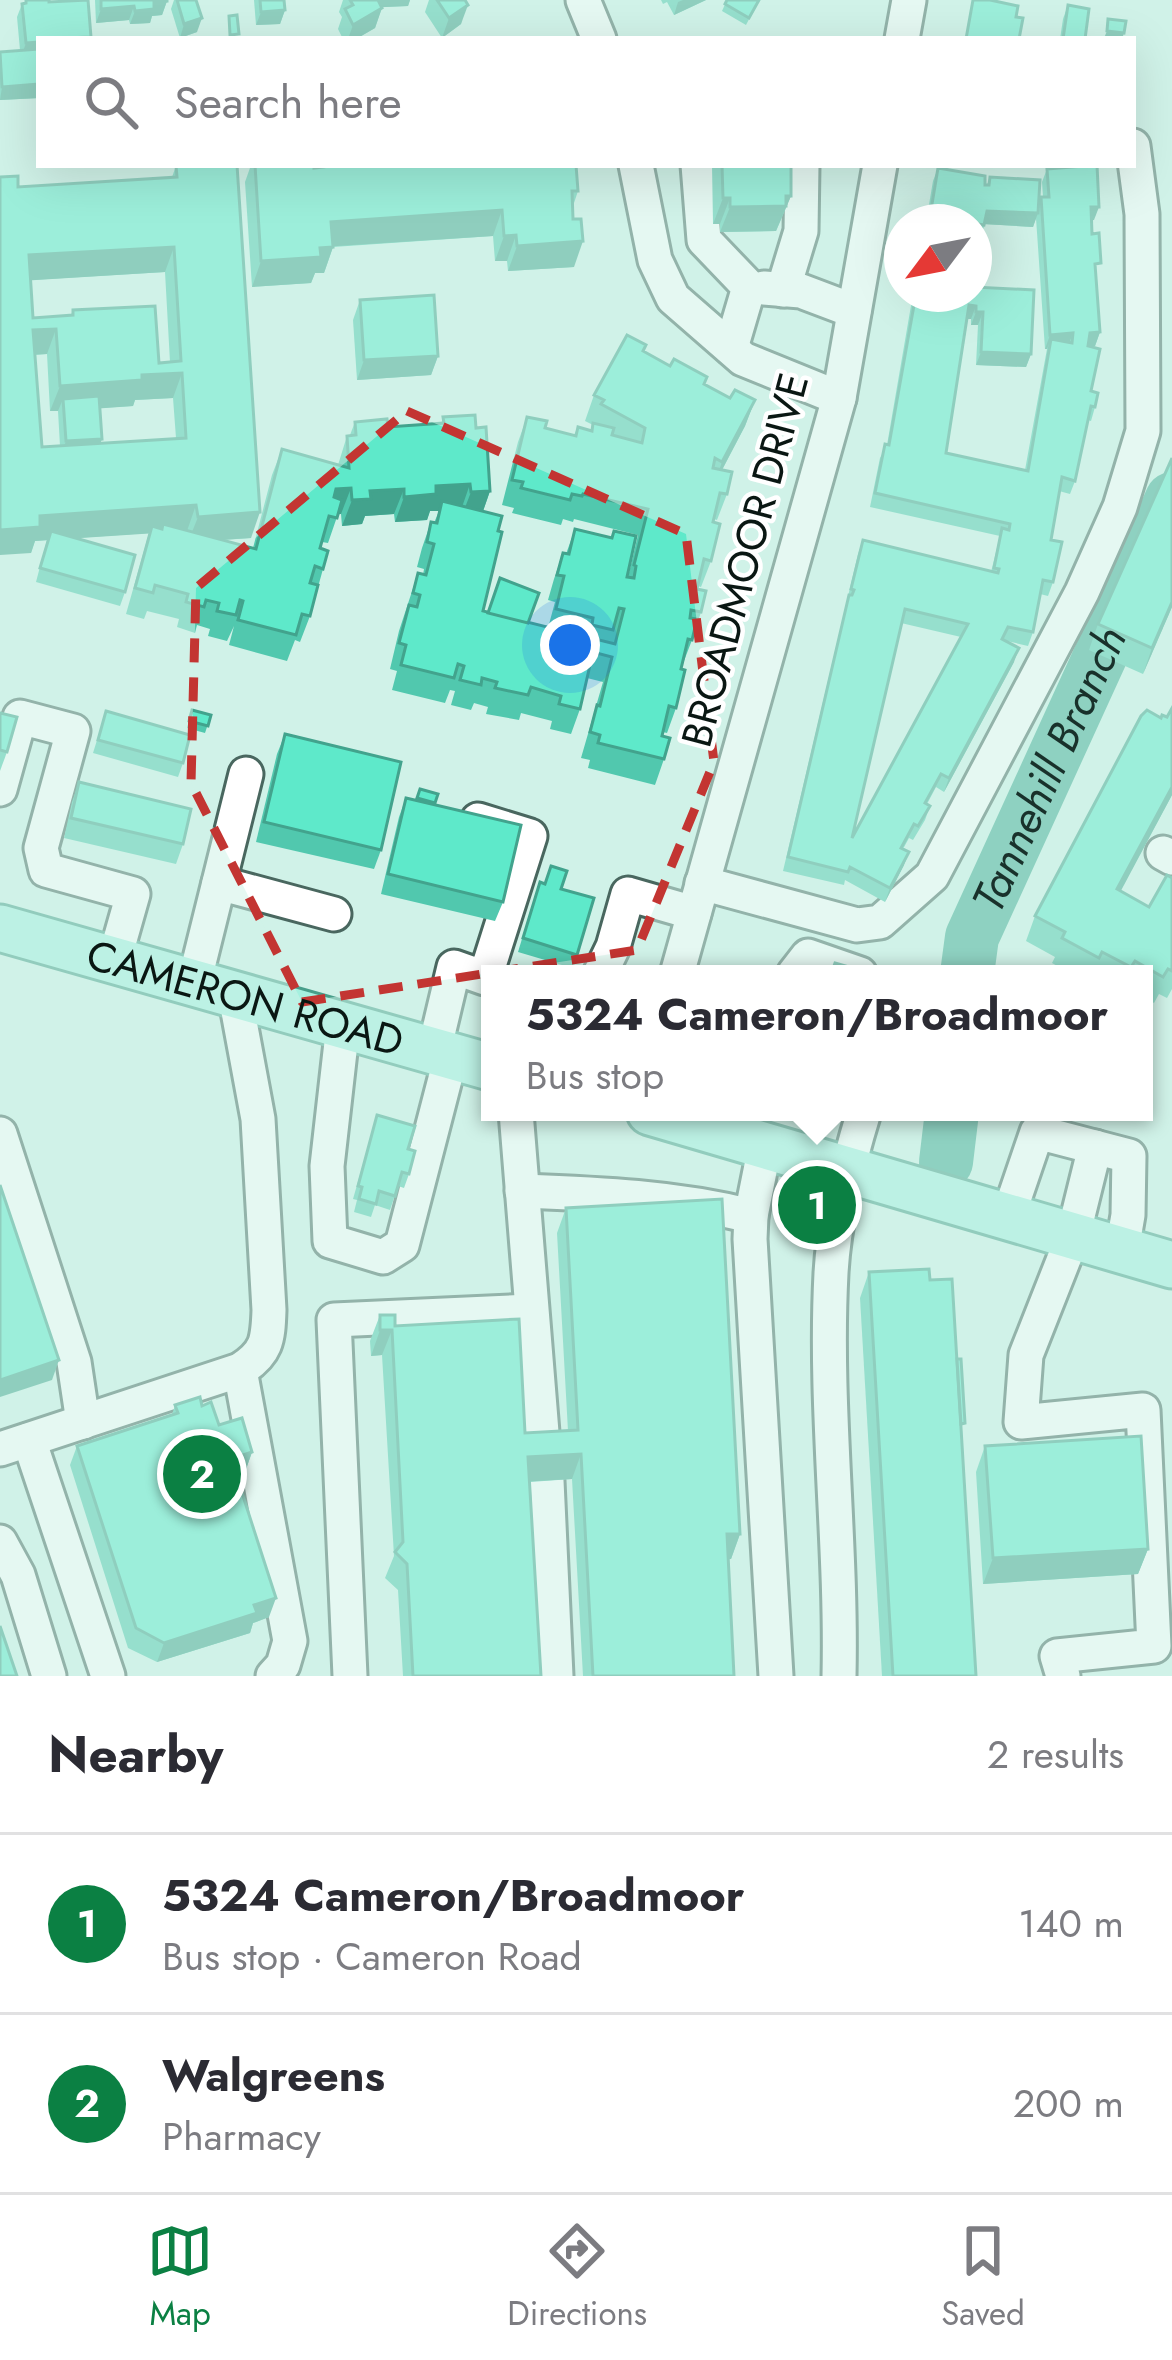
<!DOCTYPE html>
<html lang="en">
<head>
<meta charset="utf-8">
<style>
	:root { --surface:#fff; --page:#f2f2f3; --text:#2b2b33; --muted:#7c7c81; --line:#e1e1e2; --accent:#0b8043 }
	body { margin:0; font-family:Jost,sans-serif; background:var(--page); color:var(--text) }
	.compass { position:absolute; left:884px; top:204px; width:108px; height:108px; border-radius:50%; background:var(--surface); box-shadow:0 12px 48px #0002; rotate:238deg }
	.you { position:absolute; left:570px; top:645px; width:42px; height:42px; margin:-30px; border:9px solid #fff; border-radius:50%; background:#1a73e8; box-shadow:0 0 0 18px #1a73e833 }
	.badge { display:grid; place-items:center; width:78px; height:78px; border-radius:50%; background:var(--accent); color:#fff; font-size:39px; font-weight:700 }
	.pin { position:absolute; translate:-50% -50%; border:6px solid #fff; box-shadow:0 3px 12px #0006 }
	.popup { position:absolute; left:481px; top:965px; width:672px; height:156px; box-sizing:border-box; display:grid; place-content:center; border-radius:0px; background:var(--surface); filter:drop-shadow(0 3px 9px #0005); font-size:39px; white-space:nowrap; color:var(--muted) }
	.popup b { font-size:45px; color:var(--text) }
	.popup::after { content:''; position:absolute; left:50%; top:100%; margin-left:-24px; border:24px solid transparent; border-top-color:var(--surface) }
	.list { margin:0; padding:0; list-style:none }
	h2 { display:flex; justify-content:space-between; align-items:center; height:156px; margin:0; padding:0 48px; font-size:51px }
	h2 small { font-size:39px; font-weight:400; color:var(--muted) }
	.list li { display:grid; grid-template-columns:78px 1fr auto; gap:36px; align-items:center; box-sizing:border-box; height:180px; padding:0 48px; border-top:3px solid var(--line) }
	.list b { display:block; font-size:45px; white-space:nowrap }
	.list p { margin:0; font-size:39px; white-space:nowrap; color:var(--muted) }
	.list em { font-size:39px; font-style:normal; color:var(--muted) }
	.icon { flex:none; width:66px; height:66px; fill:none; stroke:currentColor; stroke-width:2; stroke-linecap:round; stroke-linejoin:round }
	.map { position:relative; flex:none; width:1172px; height:1676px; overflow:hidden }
	.search { position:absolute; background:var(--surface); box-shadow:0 12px 48px #0002; left:36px; right:36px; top:36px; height:132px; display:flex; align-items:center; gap:30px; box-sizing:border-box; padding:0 42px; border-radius:0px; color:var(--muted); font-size:45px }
	.sheet { height:516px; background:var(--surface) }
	nav { display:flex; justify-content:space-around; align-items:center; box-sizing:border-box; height:168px; border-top:3px solid var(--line); background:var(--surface); font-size:33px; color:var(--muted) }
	nav a { display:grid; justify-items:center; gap:6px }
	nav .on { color:var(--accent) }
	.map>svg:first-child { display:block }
</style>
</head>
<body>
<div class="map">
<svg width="1172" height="1676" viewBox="0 0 1172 1676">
	<rect width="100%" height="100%" fill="#d0f2e8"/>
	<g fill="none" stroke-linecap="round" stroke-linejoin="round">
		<g stroke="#3fa992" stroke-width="54">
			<path id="s1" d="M967,974L972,937L1172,499"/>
			<polyline points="946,1162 952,1112"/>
		</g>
		<g stroke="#49675f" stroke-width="39">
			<g id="minor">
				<polyline points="583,0 599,39"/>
				<polyline points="902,39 909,0"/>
				<polyline points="636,165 655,260 673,298 743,359 839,398"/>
				<polyline points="698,165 704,240 749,287 731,348"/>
				<polyline points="764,288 801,291 854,311"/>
				<polyline points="783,290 801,231 802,165"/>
				<polyline points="0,789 20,717 73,731 41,848 46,870 133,894 114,961"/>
				<polyline points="1163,853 1172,858"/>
				<polyline points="219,883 334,914"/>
				<polyline points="702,883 857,925 880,922 932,876 1082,592 1120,507 1143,431 1142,214 1133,146"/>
				<polyline points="600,974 613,947 628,894 694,913"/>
				<polyline points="677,974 839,398 880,165"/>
				<polyline points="794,974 808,956 860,974"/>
				<polyline points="194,983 246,774"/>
				<polyline points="343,1025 327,1166 330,1241 383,1257 402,1245 451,1056"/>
				<polyline points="434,1051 454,967 485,978 530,836 478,820"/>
				<polyline points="516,1112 544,1457"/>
				<polyline points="0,1134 74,1362 83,1422"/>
				<polyline points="765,1146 751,1216 750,1239 776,1676"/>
				<path d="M522,1191C600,1194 675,1197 751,1216"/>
				<polyline points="1008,1217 1037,1132 1129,1156 1128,1215 1122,1250"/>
				<polyline points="240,1370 290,1641 283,1665 273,1676"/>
				<polyline points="29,1440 108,1676"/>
				<path d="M0,1449L240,1370C267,1353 268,1340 269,1310L258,1119L235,995"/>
				<polyline points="547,1481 556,1676"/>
				<polyline points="0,1542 18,1575 49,1676"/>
				<polyline points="350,1676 334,1320 531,1311"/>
				<path d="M839,1676C842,1542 824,1408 831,1273C834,1219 848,1164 864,1112"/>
				<polyline points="1063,1676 1057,1656 1154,1646 1143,1410 1021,1422 1026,1355 1073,1236 1095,1147"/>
			</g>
		</g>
		<g stroke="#489e8a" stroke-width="51">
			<g id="major">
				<path id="s2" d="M0,928L490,1067"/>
				<polyline points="650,1112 1172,1265"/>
			</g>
		</g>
		<use href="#minor" stroke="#fff" stroke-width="33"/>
		<use href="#major" stroke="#a5f0df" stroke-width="45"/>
	</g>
	<g fill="#51c8ae" fill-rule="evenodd">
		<polygon points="26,0 49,2 91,37 90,39 39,39 39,98 0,100 0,52 20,50 17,17 22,4 25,3"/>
		<polygon points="95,0 167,0 167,1 162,15 152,16 150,23 130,24 129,20 96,23"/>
		<polygon points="174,0 196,0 197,32 180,38 171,9"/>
		<polygon points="254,0 284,0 285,10 280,24 256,25"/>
		<polygon points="343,0 410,0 408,6 382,7 375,28 356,39 343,39 338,29 342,17 339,12"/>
		<polygon points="429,0 465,0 461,24 442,38 425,12"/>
		<polygon points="661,0 706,0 674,15 667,2 663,4"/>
		<polygon points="727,0 759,0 746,25 722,11"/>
		<polygon points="1068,5 1085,39 1060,39 1063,19"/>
		<polygon points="251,165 314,165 314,168 317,165 576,165 578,191 573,206 574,267 508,271 507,261 495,261 493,236 333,247 324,273 315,273 311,283 252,287 245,182"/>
		<polygon points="712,165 791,165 791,196 776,231 720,232 720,224 713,224"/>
		<path d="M176,166L251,538L223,540L253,548L272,475L282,449L338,465L347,436L350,435L355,422L388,427L441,424L443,417L476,428L490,491L483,511V611L548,628L555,602L548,600L554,579L563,553L566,554L575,529L628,577L638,535L574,519L573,522L563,519L561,525L512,513L514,508L502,505L518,442L527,417L545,428L574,435L578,427L591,430L593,425L585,421L594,395L643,352L730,398L755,400L745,426L722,470L727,494L717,520L714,519L711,561L701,587L698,586L697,589L701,612L692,640L682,666L676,708L667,733L663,732L664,759L655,785L588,768L590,760L581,758L603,682L587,678L580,709L571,734L550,729L552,721L521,713L519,720L486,714L488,707L474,703L471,710L451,705L455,691L450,690L445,703L392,690L397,671L390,669L399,631L418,573L423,575L424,569L417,567L422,548L431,522L434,523L439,511H430L427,520L395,522L394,514L365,516L362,524L342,526L341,514H338L328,543L322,542L320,548L323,569L310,616L300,642L295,640L287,661L229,645L234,626L227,641L208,636L210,629L197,625L195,633L177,627L179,619L147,611L144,619L126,614L149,533L76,538L125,592L120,606L36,582L47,540L35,541L31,553L18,187L172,177ZM165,272L170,362L159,363L73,310L71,315L33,318L31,280ZM47,354L50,411H58L60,446L42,447L35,355ZM173,398L176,438L100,443V408L133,406L135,400Z"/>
		<path d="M938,168L985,185H987L990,177L1039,204L1041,197H1043L1042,182L1047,169L1094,220H1092L1100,332L1095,346H1089L1091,391L1095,407L1091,421L1088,420L1075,481L1070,494L1059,491L1051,540L1053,582L1048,596L1040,594L1033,632L1028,646L1007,641L1014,662L944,792L936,787L927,804L930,806L925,820L913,840L909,838L903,849L904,865L885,902L845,880L844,885L783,871L858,554L863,540L991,572L1000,536L870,507L880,458L887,445L913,294H974L1031,354L1026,367L976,365L978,325H971V319H967L946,453L1025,470L1047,349H1045L1036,218L1033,227L985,224L979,239L976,238L974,222H926L933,181ZM901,623L961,637L852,838Z"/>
		<polygon points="360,300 438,356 431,375 357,380 353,320"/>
		<polygon points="1172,458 1172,607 1143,674 1089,650 1098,624"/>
		<polygon points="1172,708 1172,795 1120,891 1149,907 1172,878 1172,989 1167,998 1159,994 1154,1003 1145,997 1144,1000 1144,974 1062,974 1068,972 1052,963 1055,957 1026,941 1035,916 1161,718 1167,717"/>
		<polygon points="192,710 211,715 205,733 187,728"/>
		<polygon points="106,711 183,763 178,777 93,753"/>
		<polygon points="0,713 7,752 0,771"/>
		<polygon points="285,734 381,850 374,869 256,842 277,754"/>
		<polygon points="79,782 183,844 176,864 64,838 72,802"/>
		<polygon points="420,789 434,804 503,902 495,921 381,894 399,817 406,798 416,800"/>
		<polygon points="544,884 561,889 577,955 572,968 518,952 535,896"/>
		<polygon points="377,1115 408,1149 409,1174 404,1188 398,1186 390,1210 375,1205 371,1217 354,1212 357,1200 353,1199"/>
		<polygon points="566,1208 740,1534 731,1559 728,1559 734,1676 583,1676 572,1479 530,1482 541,1676 403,1676 398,1590 385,1578 394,1556 382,1355 371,1356 370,1341 380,1315 395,1326 525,1433 568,1431 557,1233"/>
		<polygon points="869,1272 930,1280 962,1430 976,1676 882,1676 860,1298"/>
		<polygon points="175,1405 202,1406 219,1425 252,1452 245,1472 236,1474 269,1617 253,1623 250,1633 157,1662 128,1648 70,1465 77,1446 172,1415"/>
		<polygon points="985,1446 1148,1549 1138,1574 983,1584 976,1472"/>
	</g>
	<g fill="#42a38d">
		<polygon points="366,0 410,0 408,6 363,8"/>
		<polygon points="683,0 706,0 674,15 678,2"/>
		<polygon points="167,1 162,15 152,16 150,23 130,24 135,11 154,2"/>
		<polygon points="468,5 461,24 442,38 449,18"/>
		<polygon points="134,6 129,20 96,23 101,9"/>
		<polygon points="382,8 375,28 356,39 348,39 353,25"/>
		<polygon points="285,10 280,24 256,25 261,12"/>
		<polygon points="202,18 197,32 180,38 184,24"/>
		<polygon points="1107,31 1124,33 1122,39 1104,38"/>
		<polygon points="39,42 39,55 21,57 26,43"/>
		<polygon points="39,84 39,98 0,100 2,87"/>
		<polygon points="786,196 791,196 776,231 720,232 730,207"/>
		<polygon points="723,198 730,198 720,224 713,224"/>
		<polygon points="1091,207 1099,207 1094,220 1086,221"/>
		<polygon points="502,210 493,236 322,247 331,222"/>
		<polygon points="987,211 1038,213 1033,227 982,224"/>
		<polygon points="516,235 507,261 495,261 504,236"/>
		<polygon points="583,241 574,267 508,271 517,246"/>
		<polygon points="174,247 165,272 20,281 29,255"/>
		<polygon points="333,247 324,273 315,273 311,283 252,287 261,261 320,248"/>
		<polygon points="969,305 976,306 971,319 964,319"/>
		<polygon points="976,312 983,312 978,325 971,325"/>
		<polygon points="56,329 47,354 24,355 33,330"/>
		<polygon points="1100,332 1095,346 1086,346 1090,333"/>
		<polygon points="1073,333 1068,346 1051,339 1047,349 1045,349 1050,335"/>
		<polygon points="981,352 1031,354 1026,367 976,365"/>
		<polygon points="438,356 431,375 357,380 364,360"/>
		<polygon points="182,373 173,398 135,400 133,406 64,411 63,399 58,411 50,411 60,386 142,375"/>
		<polygon points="755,400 745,426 713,487 722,462"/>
		<polygon points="102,439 97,452 61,455 66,441"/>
		<polygon points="470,484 461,510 442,501 439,511 430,511 427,520 395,522 404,497 436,486"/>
		<polygon points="351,488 341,514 327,515 336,489"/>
		<polygon points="404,489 394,514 365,516 362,524 342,526 352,500 370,491"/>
		<polygon points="490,491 481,517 461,518 471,492"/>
		<polygon points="196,505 187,531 35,541 31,553 0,555 0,530 40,516"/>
		<polygon points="260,512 251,538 188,542 198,517"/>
		<polygon points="1172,602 1172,607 1143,674 1152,648"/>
		<polygon points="1019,648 1014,662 944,792 949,778"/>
		<polygon points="1172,787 1172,795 1108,915 1117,889"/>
		<polygon points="909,852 904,865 885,902 890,888"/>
		<polygon points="380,1330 392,1330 382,1355 371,1356"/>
		<polygon points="59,1360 52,1380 0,1397 0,1380"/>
		<polygon points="252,1452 245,1472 224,1478 231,1459"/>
		<polygon points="581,1454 572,1479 519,1482 528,1457"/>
		<polygon points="727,1534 740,1534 731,1559 717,1560"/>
		<polygon points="1148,1549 1138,1574 983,1584 993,1558"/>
		<polygon points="276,1598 269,1617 253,1623 250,1633 157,1662 164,1643 254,1605"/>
	</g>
	<g fill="#5ee9ca" stroke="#42a38d" stroke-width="3" fill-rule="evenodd">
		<polygon points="26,0 49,0 49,2 88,0 91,37 39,39 39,42 26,43 22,4 26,3"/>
		<polygon points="101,0 167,0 167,1 154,2 154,9 135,11 134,6 101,9"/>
		<polygon points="177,0 196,0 202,18 184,24"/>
		<polygon points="260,0 284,0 285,10 261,12"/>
		<polygon points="350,0 378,0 382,8 353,25 345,9 353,5"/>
		<polygon points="437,0 465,0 468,5 449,18"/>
		<polygon points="727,0 759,0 749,18 725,4"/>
		<polygon points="973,0 990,0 1018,6 1016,17 1023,18 1019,39 966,39"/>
		<polygon points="1068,5 1089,9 1085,39 1063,39"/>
		<polygon points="237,15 239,34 230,35 229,16"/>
		<polygon points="1108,19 1126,21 1124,33 1107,31"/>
		<polygon points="39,49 39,84 2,87 0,52"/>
		<path d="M237,165L260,512L198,517L196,505L40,516V527L0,530V177L18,176V187L177,177L176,166ZM174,247L181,361L159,363L155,306L73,310V315L33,318L29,255ZM56,329L60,386L142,380V375L182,373L186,438L42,447L33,330Z"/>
		<polygon points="255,165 314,165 314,168 324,167 324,165 576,165 578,191 572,191 573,219 581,219 583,241 517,246 516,235 504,236 502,210 331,222 333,247 320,248 321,257 261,261"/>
		<polygon points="722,165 791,165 791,196 786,196 786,206 730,207 730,198 723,198"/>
		<path d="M1097,165L1099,207H1091L1092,234L1099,233L1101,263L1095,264L1100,332L1090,333L1088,346L1100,349L1091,391L1098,393L1095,407L1091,406L1075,481L1062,477L1051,540L1062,542L1053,582L1043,580L1033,632L1008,627L1002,639L1019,648L949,778L941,774L925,803L930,806L918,826L914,824L901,848L909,852L890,888L850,867L848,872L788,857L849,595H852L854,590L851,589L863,540L998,573L999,569L994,568L1002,528L1009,530L1010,524L875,493L885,444L889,445L916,294H974V287L1034,290L1031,354L981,352L983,312H976V306L969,305L946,453L1028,471L1051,339L1072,343L1073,333L1050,335L1041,197H1049L1047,169ZM905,609L968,624L852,838Z"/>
		<polygon points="938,168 985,176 985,185 989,185 990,177 1040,180 1038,213 987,211 984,225 978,224 974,245 974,222 929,222"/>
		<polygon points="434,295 438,356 364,360 360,300"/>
		<polygon points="627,335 646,345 643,351 670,366 674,359 707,377 704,384 730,398 735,390 755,400 722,462 715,458 713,468 732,472 727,494 720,493 713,522 720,524 711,561 704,559 697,589 706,591 701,612 691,610 690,618 697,619 692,640 688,639 681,669 685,670 676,708 669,706 662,736 670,738 664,759 598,743 600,735 590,732 597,705 600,706 612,657 593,652 580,709 559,704 561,696 531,687 528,695 495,688 497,682 482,678 481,685 460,680 464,666 458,664 454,678 401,665 406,645 399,643 409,605 417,607 420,595 413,593 418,573 426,575 434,544 427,542 431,522 437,523 442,501 502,516 498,531 502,532 483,611 615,644 624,609 619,608 613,630 592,625 593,618 556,609 564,576 557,575 563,553 569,554 575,529 612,538 614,531 636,536 627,577 634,578 636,566 634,565 648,509 583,494 582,496 572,494 570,500 521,488 523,482 512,480 527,417 547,421 545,428 576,436 578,427 592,431 593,423 614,428 612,435 642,443 645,428 601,404 604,400 594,395"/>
		<polygon points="99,396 102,439 66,441 63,399"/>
		<polygon points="475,415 476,428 486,427 490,491 471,492 470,484 436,486 436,494 404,497 404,489 370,491 371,499 352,500 351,488 336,489 334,497 342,500 337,518 329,516 320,548 328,551 323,569 315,566 310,583 318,585 310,616 302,614 296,635 238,620 243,601 240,600 236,615 217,611 219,603 206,600 204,607 186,602 188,594 155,585 153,593 135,588 152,526 162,529 163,524 256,549 282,449 349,468 347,436 356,435 355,422 387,419 388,427 444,423 443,417"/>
		<polygon points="1172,458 1172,602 1152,648 1098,624"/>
		<polygon points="51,531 135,555 125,592 40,568"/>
		<polygon points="500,578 539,593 528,623 488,613"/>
		<polygon points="1172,708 1172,787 1117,889 1149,907 1167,875 1172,878 1172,971 1168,969 1163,977 1135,961 1131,967 1102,952 1099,958 1062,938 1065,932 1035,916 1141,716 1147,710 1161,718 1162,715 1167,717"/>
		<polygon points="192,710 211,715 208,726 189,721"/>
		<polygon points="106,711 190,735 183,763 98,740"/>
		<polygon points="0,713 17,717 7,752 0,750"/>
		<polygon points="285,734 401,762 381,850 264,822"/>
		<polygon points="79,782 191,809 183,844 71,818"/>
		<polygon points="420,789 438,794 435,803 417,798"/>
		<polygon points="406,798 521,825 503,902 388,874"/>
		<polygon points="551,866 567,871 561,889 594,898 577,955 523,938 540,882 545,884"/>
		<polygon points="835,963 863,971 862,974 831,974"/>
		<polygon points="377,1115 415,1126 408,1149 415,1151 409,1174 402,1172 395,1196 379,1191 376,1204 359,1199 362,1187 358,1186"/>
		<polygon points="0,1185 59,1360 0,1380"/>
		<polygon points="722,1199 740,1534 727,1534 734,1676 593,1676 581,1454 528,1457 541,1676 413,1676 407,1564 395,1552 403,1542 392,1330 380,1330 380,1315 395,1315 395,1326 519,1319 525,1433 578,1430 566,1208"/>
		<polygon points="929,1269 930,1280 952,1279 976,1676 893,1676 869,1272"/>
		<polygon points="957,1359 961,1359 965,1423 961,1424"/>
		<polygon points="200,1397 202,1406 211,1402 219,1425 242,1418 252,1452 231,1459 276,1598 254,1605 257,1613 164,1643 136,1628 77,1446 178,1413 175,1405"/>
		<polygon points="1141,1436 1148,1549 993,1558 985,1446"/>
		<polygon points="0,1626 17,1676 0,1676"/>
	</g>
	<path d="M0 0H1172V1676H0ZM407,411L686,534L714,762L637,950L302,1002L191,783L196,588Z" fill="#d0f2e8" fill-opacity=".55" fill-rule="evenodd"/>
	<path fill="none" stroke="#c33532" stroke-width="9" stroke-dasharray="24 15" stroke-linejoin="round" d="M407,411L686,534L714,762L637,950L302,1002L191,783L196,588Z"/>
	<g text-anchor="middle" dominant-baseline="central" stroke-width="9" stroke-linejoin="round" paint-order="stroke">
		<g font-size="42" fill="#0a1713" stroke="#fff">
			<text transform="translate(745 560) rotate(-75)">BROADMOOR DRIVE</text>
			<text stroke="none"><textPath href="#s2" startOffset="255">CAMERON ROAD</textPath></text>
		</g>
		<g font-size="45" font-style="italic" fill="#19312b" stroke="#fff">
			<text stroke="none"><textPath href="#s1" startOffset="222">Tannehill Branch</textPath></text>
		</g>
	</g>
</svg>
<svg class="compass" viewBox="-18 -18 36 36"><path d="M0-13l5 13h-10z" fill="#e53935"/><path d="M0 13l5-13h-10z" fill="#7c7c81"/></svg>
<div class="you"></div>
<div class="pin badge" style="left:817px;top:1205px">1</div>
<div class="popup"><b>5324 Cameron/Broadmoor</b>Bus stop</div>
<div class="pin badge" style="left:202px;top:1474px">2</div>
<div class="search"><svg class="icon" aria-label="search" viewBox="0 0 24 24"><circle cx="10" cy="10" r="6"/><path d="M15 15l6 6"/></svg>Search here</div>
</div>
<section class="sheet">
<h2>Nearby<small>2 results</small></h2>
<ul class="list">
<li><span class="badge">1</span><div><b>5324 Cameron/Broadmoor</b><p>Bus stop · Cameron Road</p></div><em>140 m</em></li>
<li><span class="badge">2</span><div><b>Walgreens</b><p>Pharmacy</p></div><em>200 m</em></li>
</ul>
</section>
<nav>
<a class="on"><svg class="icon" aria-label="map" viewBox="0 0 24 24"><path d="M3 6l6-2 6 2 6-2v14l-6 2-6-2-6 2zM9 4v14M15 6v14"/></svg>Map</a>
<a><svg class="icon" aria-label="directions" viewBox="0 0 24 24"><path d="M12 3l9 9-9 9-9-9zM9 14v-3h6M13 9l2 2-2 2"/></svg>Directions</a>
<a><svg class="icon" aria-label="saved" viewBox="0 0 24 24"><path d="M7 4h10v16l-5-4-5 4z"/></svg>Saved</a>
</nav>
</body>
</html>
